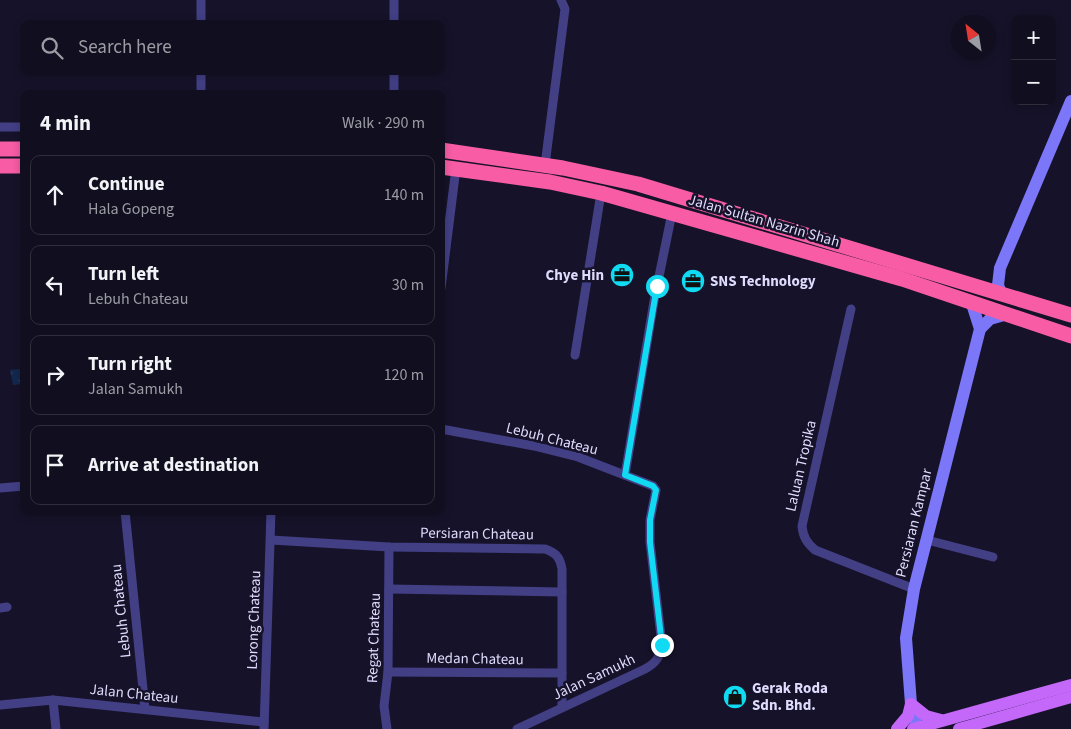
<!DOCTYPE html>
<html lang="en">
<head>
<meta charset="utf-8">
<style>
	:root { --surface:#100e1f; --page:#1e1c2c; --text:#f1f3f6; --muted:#9c9ca4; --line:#302e3d }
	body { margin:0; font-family:"Source Sans 3",sans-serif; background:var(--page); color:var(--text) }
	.controls { position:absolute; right:15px; top:15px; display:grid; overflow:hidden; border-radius:10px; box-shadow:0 2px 8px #0003 }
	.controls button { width:45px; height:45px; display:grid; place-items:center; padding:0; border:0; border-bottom:1px solid var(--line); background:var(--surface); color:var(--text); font:25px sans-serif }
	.compass { position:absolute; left:951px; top:15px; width:45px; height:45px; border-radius:50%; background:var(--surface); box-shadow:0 2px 8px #0003; rotate:330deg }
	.stop { position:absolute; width:15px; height:15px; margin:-11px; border:4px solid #11dbf3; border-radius:50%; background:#fff }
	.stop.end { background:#11dbf3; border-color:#fff; box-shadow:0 1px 5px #0008 }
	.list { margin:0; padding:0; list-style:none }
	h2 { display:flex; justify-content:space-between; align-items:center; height:65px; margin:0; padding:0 20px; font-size:21px }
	h2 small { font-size:16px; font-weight:400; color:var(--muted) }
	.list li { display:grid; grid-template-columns:32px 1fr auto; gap:15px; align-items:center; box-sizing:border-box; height:80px; margin:0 10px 10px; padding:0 10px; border:1px solid var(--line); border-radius:10px }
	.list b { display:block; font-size:19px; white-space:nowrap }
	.list p { margin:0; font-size:16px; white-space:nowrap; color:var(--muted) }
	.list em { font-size:16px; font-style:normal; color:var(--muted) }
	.icon { flex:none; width:28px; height:28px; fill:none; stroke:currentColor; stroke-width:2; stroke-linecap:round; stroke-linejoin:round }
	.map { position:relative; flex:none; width:1071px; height:729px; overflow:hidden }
	.search { position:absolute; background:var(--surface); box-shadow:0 2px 8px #0003; left:20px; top:20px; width:425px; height:55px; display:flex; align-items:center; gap:12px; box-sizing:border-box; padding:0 18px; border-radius:10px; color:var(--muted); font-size:19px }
	.panel { position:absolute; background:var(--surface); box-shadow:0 2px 8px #0003; left:20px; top:90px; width:425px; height:425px; border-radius:10px }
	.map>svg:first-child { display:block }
</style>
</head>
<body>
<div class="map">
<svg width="1071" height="729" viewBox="0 0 1071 729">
	<defs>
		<pattern id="water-ripples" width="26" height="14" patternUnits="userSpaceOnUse" patternTransform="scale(1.25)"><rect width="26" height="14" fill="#12284d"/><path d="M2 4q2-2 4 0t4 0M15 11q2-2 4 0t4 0" fill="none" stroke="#344768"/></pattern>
	</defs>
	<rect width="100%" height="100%" fill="#161229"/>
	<polygon fill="url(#water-ripples)" points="20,369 23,384 13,385 10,370"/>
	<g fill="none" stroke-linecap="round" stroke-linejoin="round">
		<g stroke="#423f85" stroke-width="9">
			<polyline points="201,0 201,24"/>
			<polyline points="394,0 394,24"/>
			<polyline points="201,71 201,94"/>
			<polyline points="394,94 394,71"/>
			<polyline points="0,127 24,127"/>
			<polyline points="545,165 565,9 561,0"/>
			<polyline points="441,288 456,168"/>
			<path d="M851,309L802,526C803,537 807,543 815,550L914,589"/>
			<polyline points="575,355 601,193"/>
			<path d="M441,429L534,446L578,457L653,486L656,490L650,520V542L662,645C660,657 656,663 645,669L517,729"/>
			<polyline points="625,475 654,301 672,213"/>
			<polyline points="0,488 24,486"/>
			<polyline points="125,511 145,709"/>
			<path d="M271,540L389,547L545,549C556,553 560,557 562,569V707"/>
			<polyline points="927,540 993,557"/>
			<polyline points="389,589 562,592"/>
			<polyline points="0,608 7,607"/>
			<polyline points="388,672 562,673"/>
			<polyline points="53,700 56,729"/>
			<polyline points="0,705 53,700 264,722"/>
			<polyline points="264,729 271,511"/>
			<polyline points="387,729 384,706 388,672 389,547"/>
		</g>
		<g stroke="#7b77f8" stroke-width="12">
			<polyline points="1001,293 998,285 1000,268 1071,101"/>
			<polyline points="980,329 990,319 1004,315"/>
			<polyline points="917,728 911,704 906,638 914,589 980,329 972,304"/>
		</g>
		<g stroke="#c368f8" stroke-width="12">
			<polyline points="911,704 926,716 941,720"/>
			<polyline points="897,729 908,716 911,704"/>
			<polyline points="913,729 1071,685"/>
			<polyline points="959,729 1071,697"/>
		</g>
		<g stroke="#f75ca5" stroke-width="15">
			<polyline points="0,149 24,149"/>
			<polyline points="441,150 563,168 638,184 1071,315"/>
			<polyline points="0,166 24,166"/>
			<polyline points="441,167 550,182 601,193 902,279 1071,336"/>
		</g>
	</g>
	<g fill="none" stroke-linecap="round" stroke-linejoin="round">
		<polyline stroke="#11dbf3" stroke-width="6" points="657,286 625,475 653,486 656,490 650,520 650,542 662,645"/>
	</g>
	<defs>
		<g id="office-disc" transform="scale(1.25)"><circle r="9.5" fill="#11dbf3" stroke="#161229"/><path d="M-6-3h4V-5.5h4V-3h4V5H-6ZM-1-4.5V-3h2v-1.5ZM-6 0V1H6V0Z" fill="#111"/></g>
		<g id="shop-disc" transform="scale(1.25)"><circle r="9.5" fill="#11dbf3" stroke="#161229"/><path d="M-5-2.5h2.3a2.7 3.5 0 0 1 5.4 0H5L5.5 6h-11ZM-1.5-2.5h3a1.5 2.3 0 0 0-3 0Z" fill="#111"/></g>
	</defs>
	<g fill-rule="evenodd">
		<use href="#office-disc" x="622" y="275"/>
		<use href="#office-disc" x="693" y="281"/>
		<use href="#shop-disc" x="735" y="697"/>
	</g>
	<g text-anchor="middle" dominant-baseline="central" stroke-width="5" stroke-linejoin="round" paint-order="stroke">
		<g font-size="15" fill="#dfdbfd" stroke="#161229">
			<text transform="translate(764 221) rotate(16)">Jalan Sultan Nazrin Shah</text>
			<text transform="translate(552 439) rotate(14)">Lebuh Chateau</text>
			<text transform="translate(801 466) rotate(-77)">Laluan Tropika</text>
			<text transform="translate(914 523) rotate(-76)">Persiaran Kampar</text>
			<text transform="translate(477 534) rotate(1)">Persiaran Chateau</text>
			<text transform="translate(121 611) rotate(-96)">Lebuh Chateau</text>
			<text transform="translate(254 620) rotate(-88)">Lorong Chateau</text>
			<text transform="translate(374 638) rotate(-88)">Regat Chateau</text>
			<text transform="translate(475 659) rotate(1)">Medan Chateau</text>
			<text transform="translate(594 677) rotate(-25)">Jalan Samukh</text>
			<text transform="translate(134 694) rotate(6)">Jalan Chateau</text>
		</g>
		<g font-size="15" font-weight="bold" fill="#dfdbfd" stroke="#161229" text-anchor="start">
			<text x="604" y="275" text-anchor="end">Chye Hin</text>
			<text x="710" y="281">SNS Technology</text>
			<text x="752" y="688">Gerak Roda<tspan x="752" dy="17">Sdn. Bhd.</tspan></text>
		</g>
	</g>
</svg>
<div class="controls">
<button>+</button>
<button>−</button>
</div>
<svg class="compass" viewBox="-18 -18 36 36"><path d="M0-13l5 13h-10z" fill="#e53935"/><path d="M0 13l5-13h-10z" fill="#9c9ca4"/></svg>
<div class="stop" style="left:657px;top:286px"></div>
<div class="stop end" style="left:662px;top:645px"></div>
<div class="search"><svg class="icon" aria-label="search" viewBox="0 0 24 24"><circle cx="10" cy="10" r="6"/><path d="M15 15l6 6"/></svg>Search here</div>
<section class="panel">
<h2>4 min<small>Walk · 290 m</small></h2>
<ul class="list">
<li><svg class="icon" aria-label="ahead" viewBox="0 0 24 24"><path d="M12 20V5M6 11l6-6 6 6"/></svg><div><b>Continue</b><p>Hala Gopeng</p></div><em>140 m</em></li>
<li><svg class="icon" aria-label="left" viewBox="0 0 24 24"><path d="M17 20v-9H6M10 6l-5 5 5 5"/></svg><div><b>Turn left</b><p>Lebuh Chateau</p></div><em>30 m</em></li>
<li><svg class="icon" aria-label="right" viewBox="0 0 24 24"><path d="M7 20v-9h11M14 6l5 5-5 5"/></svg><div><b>Turn right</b><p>Jalan Samukh</p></div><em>120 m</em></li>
<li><svg class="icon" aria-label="arrive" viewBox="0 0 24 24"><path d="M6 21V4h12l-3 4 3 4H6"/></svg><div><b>Arrive at destination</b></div></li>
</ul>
</section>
</div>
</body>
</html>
